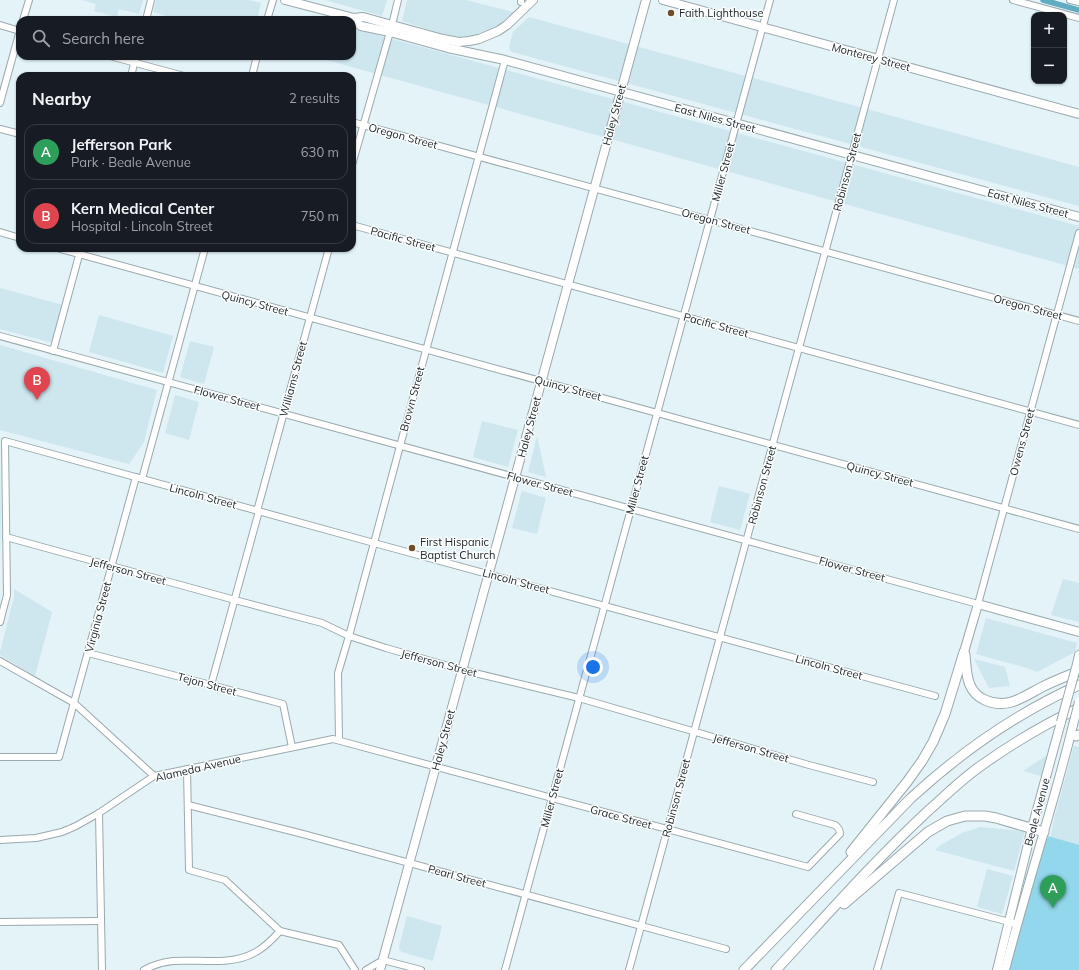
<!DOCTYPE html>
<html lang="en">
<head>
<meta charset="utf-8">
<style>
	:root { --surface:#171b24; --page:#20242c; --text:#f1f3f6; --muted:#9ea1a6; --line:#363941; --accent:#b7a998 }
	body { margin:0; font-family:Mulish,sans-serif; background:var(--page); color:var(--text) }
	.controls { position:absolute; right:12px; top:12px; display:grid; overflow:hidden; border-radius:8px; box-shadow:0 1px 3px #0004 }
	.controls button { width:36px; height:36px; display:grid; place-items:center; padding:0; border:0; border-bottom:1px solid var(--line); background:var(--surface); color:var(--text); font:20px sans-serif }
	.you { position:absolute; left:593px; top:667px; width:14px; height:14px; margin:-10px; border:3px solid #fff; border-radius:50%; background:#1a73e8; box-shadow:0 0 0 6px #1a73e833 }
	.badge { display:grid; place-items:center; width:26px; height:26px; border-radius:50%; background:var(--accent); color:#fff; font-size:13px; font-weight:700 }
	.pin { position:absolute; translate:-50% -33px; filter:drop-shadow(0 1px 2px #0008) }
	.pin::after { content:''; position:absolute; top:21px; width:14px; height:12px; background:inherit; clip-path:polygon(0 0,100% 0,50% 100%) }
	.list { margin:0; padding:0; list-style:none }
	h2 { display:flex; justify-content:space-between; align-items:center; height:52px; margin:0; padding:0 16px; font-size:17px }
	h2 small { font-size:13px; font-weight:400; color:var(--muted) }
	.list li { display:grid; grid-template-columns:26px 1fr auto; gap:12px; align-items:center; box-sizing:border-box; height:56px; margin:0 8px 8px; padding:0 8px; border:1px solid var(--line); border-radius:12px }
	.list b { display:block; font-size:15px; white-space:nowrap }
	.list p { margin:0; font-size:13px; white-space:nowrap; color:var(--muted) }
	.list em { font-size:13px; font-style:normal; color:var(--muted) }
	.icon { flex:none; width:22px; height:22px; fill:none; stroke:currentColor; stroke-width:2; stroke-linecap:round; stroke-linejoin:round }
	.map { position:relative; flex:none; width:1079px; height:970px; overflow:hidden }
	.search { position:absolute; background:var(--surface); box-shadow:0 1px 3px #0004; left:16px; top:16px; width:340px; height:44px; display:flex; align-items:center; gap:10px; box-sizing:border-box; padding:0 14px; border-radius:12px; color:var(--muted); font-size:15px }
	.panel { position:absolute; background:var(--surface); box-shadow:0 1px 3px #0004; left:16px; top:72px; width:340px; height:180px; border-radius:12px }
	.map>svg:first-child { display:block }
</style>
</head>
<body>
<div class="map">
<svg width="1079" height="970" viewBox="0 0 1079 970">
	<rect width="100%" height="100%" fill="#e3f3f8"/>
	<g fill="#cee6ee">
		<polygon points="82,0 143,0 139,14 119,9 117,17 94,11 96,4"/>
		<polygon points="156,0 249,0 261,3 257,20 181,20 153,12"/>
		<polygon points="325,0 387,0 382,16"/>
		<polygon points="407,0 466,0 513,12 502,25 475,35 461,37 446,35 402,21"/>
		<polygon points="529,17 1079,167 1079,206 512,52 510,50 509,46 513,32"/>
		<polygon points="352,28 1079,226 1079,269 312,56 352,56"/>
		<polygon points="0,288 63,305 53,341 49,342 0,329"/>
		<polygon points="99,315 173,336 163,373 89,352"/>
		<polygon points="190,341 214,347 204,384 180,377"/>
		<polygon points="0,345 157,390 144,442 129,464 0,430"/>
		<polygon points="175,395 199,402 189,440 165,433"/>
		<polygon points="482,421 518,430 508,467 473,457"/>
		<polygon points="537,436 546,477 528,472"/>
		<polygon points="0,465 1,514 0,553"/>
		<polygon points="719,486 750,494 740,530 710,522"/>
		<polygon points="522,491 546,498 537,534 512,528"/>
		<polygon points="1063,579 1079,583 1079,622 1051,615"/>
		<polygon points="14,589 52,612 35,676 0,655 0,652 14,597"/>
		<polygon points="986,618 1077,643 1075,652 1037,672 1024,667 976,654"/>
		<polygon points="974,659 1005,667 1010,686 989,688"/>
		<polygon points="1074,746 1079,747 1079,846 1050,839 1054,819"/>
		<polygon points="1047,755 1041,776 1023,771"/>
		<polygon points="980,827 1025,831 1014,871 935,850 939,846 962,833"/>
		<polygon points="987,869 1013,876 1002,914 977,907"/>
		<polygon points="407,916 442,926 433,961 402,952 399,950 399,947"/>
	</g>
	<polygon fill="#92d7eb" points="1048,836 1079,845 1079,970 1009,970 1046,838 1048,838"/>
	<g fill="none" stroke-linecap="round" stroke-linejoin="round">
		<polyline stroke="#61acc1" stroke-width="5.5" points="1043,0 1079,10"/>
		<g stroke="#9aa9ae" stroke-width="8">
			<g id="minor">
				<polyline points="1013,0 1079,18"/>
				<polyline points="1070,0 1079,2"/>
				<polyline points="521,2 521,0"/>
				<polyline points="23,20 29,0"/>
				<polyline points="146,20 151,0"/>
				<polyline points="267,20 273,0"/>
				<polyline points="0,25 20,31"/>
				<polyline points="392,25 398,0"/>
				<polyline points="110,56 184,76"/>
				<polyline points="131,76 136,56"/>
				<polyline points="252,76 257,56"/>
				<polyline points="0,103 20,30"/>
				<polyline points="352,122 1079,321"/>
				<polyline points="0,129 20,134"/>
				<polyline points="352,165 390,32"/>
				<polyline points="352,225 1079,425"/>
				<polyline points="0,232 20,238"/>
				<polyline points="57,248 1079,529"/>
				<polyline points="0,336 978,604 1079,233"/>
				<polyline points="53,351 81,248"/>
				<polyline points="142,479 205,248"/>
				<polyline points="257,511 329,248"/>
				<polyline points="6,537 235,600 322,623 349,636 386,648 462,670 579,698 809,765 873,782"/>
				<polyline points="0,622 7,595 5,441 374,543 935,696"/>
				<polyline points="88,653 211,685 283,704 292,747"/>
				<polyline points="0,661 74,703 154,776"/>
				<polyline points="211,685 259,511"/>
				<polyline points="339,740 338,673 349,636 400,446 505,60"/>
				<polyline points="0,757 59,757 136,477"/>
				<polyline points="187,769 189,870 225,880 280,931 339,945 355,970"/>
				<polyline points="188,805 303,834 726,949"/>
				<polyline points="99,813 102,970"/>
				<path d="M0,840L36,838L62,832L76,826L99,813L154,776L333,739L808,867L840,834C840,830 839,828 835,825L796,814"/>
				<polyline points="0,922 101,921"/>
				<path d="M144,970C153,965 163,962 173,961C200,959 230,966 254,953C264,948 272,940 280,931"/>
				<polyline points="366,970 383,960 421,970"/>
				<polyline points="505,970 770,0"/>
				<polyline points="629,970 894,0"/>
				<polyline points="877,970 899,893 1017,924"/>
			</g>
		</g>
		<g stroke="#9aa9ae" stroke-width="10">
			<g id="major">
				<polyline points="285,0 354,18 363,17 443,39 459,42 469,41 479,39 498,31 507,25 533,0"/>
				<polyline points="663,0 1079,114"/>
				<polyline points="354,18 357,23 361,26 390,32 448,48 505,60 1079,217"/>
				<polyline points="964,652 978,604 1079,632"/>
				<polyline points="1077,664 1079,655"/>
				<polyline points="380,970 646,0"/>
				<polyline points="997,970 1032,828 1061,722"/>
				<path d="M1005,970C1026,888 1053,807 1073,725"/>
			</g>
		</g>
		<g stroke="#9aa9ae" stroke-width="11">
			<g id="highway">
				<path d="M965,655C966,665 966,676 970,685C973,692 978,697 985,700C1007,710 1023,697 1042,687C1054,681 1067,676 1079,671"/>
				<polyline points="1076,736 1079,735"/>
				<polyline points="851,852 907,782 922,761 933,742 945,714 964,652"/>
				<polyline points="844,904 928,832 947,821 965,816 985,816 996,818 1044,832"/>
				<path d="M744,970L911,798C961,752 1017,713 1079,685"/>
				<path d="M776,970C826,916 875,860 929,810C946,795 963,778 982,765C1013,743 1045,724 1079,708"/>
			</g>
		</g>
		<use href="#minor" stroke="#fff" stroke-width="6"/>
		<use href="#major" stroke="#fff" stroke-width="8"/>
		<use href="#highway" stroke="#fff" stroke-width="9"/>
		<g stroke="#9aa9ae" stroke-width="10" stroke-linecap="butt">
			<g id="major-bridge">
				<polyline points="1061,722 1077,664"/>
				<polyline points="1073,725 1079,702"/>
			</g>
		</g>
		<use href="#major-bridge" stroke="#fff" stroke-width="8"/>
	</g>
	<g fill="#704e26" stroke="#fbfeff" stroke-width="1.5">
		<circle cx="671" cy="13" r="4"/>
		<circle cx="412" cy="548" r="4"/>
	</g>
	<g text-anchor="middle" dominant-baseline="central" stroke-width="3" stroke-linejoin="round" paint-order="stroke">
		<g font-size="11" fill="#23292b" stroke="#fbfeff" text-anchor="start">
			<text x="679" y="13">Faith Lighthouse</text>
			<text x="420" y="542">First Hispanic<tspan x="420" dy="13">Baptist Church</tspan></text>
		</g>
		<g font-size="11" fill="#23292b" stroke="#fbfeff">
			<text transform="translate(871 57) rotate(15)">Monterey Street</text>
			<text transform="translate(614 115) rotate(-75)">Haley Street</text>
			<text transform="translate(715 118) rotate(15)">East Niles Street</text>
			<text transform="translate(403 136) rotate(15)">Oregon Street</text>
			<text transform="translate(723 172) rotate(-75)">Miller Street</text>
			<text transform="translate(847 172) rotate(-75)">Robinson Street</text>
			<text transform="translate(1028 203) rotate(15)">East Niles Street</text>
			<text transform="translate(716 221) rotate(15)">Oregon Street</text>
			<text transform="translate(403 239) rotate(15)">Pacific Street</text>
			<text transform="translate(255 303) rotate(15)">Quincy Street</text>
			<text transform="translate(1028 307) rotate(15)">Oregon Street</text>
			<text transform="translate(716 325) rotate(15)">Pacific Street</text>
			<text transform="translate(293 379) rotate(-75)">Williams Street</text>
			<text transform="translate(568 388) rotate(15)">Quincy Street</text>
			<text transform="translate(227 398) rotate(15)">Flower Street</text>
			<text transform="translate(412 399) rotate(-75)">Brown Street</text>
			<text transform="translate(529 427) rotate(-75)">Haley Street</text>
			<text transform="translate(1022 442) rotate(-75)">Owens Street</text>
			<text transform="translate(880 474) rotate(15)">Quincy Street</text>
			<text transform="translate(540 484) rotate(15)">Flower Street</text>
			<text transform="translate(637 485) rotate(-75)">Miller Street</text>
			<text transform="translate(762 485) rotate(-75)">Robinson Street</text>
			<text transform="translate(203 496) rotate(15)">Lincoln Street</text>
			<text transform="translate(852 569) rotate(15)">Flower Street</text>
			<text transform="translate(128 571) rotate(15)">Jefferson Street</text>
			<text transform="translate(516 581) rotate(15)">Lincoln Street</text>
			<text transform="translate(98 617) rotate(-75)">Virginia Street</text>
			<text transform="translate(439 663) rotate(15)">Jefferson Street</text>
			<text transform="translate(829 667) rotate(15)">Lincoln Street</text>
			<text transform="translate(207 684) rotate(15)">Tejon Street</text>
			<text transform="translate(443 740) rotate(-75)">Haley Street</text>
			<text transform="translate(751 748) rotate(16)">Jefferson Street</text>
			<text transform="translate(198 768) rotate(-13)">Alameda Avenue</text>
			<text transform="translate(552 798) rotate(-75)">Miller Street</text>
			<text transform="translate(676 798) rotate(-75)">Robinson Street</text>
			<text transform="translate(1037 812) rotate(-75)">Beale Avenue</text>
			<text transform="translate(621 817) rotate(15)">Grace Street</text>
			<text transform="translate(457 876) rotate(15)">Pearl Street</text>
		</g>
	</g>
</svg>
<div class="controls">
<button>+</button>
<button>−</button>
</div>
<div class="you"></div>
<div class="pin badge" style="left:1053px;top:908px;background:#2e9e5b">A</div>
<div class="pin badge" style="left:37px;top:400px;background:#e0444e">B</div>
<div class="search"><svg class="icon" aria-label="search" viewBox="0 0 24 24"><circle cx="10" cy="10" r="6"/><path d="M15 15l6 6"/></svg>Search here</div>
<section class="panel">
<h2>Nearby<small>2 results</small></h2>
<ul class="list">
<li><span class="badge" style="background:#2e9e5b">A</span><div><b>Jefferson Park</b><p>Park · Beale Avenue</p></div><em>630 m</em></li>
<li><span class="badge" style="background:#e0444e">B</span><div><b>Kern Medical Center</b><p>Hospital · Lincoln Street</p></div><em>750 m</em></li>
</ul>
</section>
</div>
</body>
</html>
